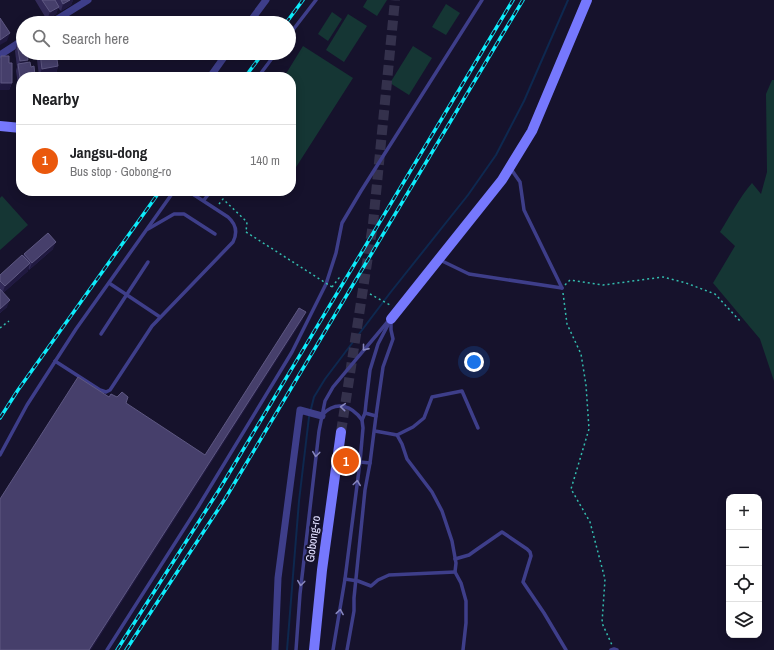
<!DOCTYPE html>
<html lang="en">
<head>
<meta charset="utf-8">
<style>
	:root { --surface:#fff; --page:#f6f6f6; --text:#202124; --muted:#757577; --line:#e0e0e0; --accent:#ea580c }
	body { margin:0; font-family:"Archivo Narrow",sans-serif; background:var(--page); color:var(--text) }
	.controls { position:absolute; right:12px; bottom:12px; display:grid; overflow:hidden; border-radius:8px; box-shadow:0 2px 10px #0003 }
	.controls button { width:36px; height:36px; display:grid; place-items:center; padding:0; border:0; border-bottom:1px solid var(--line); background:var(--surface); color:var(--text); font:20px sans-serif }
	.you { position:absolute; left:474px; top:362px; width:14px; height:14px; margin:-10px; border:3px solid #fff; border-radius:50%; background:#1a73e8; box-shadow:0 0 0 6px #1a73e833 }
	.badge { display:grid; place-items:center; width:26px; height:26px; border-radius:50%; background:var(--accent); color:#fff; font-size:13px; font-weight:700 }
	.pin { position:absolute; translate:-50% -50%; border:2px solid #fff; box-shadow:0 1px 4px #0006 }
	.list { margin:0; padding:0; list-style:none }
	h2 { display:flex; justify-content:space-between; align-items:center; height:52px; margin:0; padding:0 16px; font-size:17px }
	h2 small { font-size:13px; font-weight:400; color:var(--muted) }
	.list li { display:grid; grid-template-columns:26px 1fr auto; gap:12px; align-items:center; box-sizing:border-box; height:72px; padding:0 16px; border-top:1px solid var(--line) }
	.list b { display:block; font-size:15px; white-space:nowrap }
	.list p { margin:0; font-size:13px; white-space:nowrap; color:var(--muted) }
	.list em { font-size:13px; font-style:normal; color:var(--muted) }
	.icon { flex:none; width:22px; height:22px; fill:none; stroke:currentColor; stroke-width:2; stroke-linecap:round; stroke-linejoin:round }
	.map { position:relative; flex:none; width:774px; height:650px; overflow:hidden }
	.search { position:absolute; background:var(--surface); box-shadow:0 2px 10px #0003; left:16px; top:16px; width:280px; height:44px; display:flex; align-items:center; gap:10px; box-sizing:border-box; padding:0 14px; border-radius:22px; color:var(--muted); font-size:15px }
	.panel { position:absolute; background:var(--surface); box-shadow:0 2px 10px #0003; left:16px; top:72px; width:280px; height:124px; border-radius:16px }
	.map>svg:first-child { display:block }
</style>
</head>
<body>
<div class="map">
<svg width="774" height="650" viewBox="0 0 774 650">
	<rect width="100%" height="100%" fill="#16122c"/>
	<g fill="#153634">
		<polygon points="367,0 387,0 377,16 363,7"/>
		<polygon points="446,4 460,13 446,35 432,27"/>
		<polygon points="332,12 342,19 328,41 318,34"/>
		<polygon points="348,14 367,26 344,62 326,50"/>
		<polygon points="303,46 353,78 291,175 291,77 284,77"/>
		<polygon points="413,46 432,58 409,95 390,83"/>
		<path d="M772,80H774V381L760,339L713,283L735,246L720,232C730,216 739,198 752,183L761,194L767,172L766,94Z"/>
		<polygon points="2,196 28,225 0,250 0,198"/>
	</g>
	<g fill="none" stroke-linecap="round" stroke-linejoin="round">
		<polyline stroke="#0e284f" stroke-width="2" points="287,650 299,501 309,417 314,397 325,379 390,293 468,195 496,155 524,101 568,0"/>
		<polyline stroke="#34314c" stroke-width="10" stroke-dasharray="10 5" stroke-linecap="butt" points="341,432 373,224 395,0"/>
		<g stroke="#33bdaf" stroke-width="1.5" stroke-dasharray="2 3" stroke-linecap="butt">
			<polyline points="219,204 223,199 247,222 246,232"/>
			<polyline points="565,285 570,280 603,285 663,277 686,283 715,294 740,321"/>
			<polyline points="332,287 339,278 342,280"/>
			<polyline points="563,293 567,324 581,354 586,385 589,429 571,489 590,522 605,579 602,623 612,645"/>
			<polyline points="370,294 392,306"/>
			<polyline points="0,328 9,321"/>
		</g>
		<g stroke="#3e3e8a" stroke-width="3.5">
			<polyline points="289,35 316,0"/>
			<polyline points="258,77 276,53"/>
			<polyline points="511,169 520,182 524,210 562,288"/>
			<polyline points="204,200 211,191"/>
			<polyline points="148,229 174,214 184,214 215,234"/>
			<polyline points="440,260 469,274 562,288"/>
			<polyline points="109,283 160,317"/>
			<polyline points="101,334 148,262"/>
			<path d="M55,361L100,390L106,392L110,390L152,326L233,242C238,232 236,224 228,217L188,191"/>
			<path d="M323,414C337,400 352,406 362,420"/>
			<polyline points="376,416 383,367 393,339 391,330 391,322"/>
			<polyline points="375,431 397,435 413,427 424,418 432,397 462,391 478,428"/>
			<polyline points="397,435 402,444 407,459 432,492 442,511 452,541 456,563 455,572 461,583 466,601 466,623 463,650"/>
			<polyline points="0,455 27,405 76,329 174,191"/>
			<polyline points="360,462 370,463 376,416 365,413"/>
			<polyline points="455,559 469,555 476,550 502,532 527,549 530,552 531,556 523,582 544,613 566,650"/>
			<polyline points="345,579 358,581 371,586 378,580 389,575 455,572"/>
			<polyline points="107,650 198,507 292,352 326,284 336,253 342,223 361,191 482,0"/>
			<polyline points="296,650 300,594 319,431 325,401 333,387 343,375 390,319"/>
			<polyline points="333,650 345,579 360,462 363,428 362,420 365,413 366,403 370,370 378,344 389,323"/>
			<polyline points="347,650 354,611 354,598 365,490 370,463"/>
			<polyline points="611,650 614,649 617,650"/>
		</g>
		<g stroke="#3e3e8a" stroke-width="7">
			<polyline points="51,23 88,0"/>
			<polyline points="249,23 266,0"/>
			<polyline points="0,55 23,40"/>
			<polyline points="210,77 227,53"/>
			<polyline points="275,650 278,578 300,410 322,416"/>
		</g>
		<g stroke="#7678fd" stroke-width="10">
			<polyline points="0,126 21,128"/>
			<polyline points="391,319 502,180 532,131 587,0"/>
			<polyline points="314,650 322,570 341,432"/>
		</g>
		<g stroke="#0decfb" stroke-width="3.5">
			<g id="rail">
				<polyline points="286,23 303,0"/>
				<polyline points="245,77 263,53"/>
				<polyline points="0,418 18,390 160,191"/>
				<polyline points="117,650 219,490 513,0"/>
				<polyline points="126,650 225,499 523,0"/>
			</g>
		</g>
		<use href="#rail" stroke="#16122c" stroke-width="2" stroke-dasharray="6" stroke-linecap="butt"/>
		<polyline stroke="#33bdaf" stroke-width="1.5" stroke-dasharray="2 3" stroke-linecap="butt" points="246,232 332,287"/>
	</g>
	<g fill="#332b59">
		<polygon points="35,0 73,0 71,5 61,11 58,8 56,14 47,20"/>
		<polygon points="17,44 28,60 21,77 21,105 20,105 18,90 20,85 18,85 16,71 17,67 15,51"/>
		<polygon points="39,53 56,53 58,66 56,74 39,76 37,60"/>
		<polygon points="1,56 9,63 12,83 9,90 0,90 0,60"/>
		<polygon points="53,249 29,270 28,268 28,271 3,293 7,307 0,313 0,275 23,256 24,254"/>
	</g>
	<g fill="#201940">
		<polygon points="70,0 73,0 71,5 61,11 63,4"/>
		<polygon points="59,7 56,14 47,20 50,12"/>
		<polygon points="10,33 7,41 0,45 0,40"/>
		<polygon points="28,60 25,67 19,66 20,61"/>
		<polygon points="58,66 56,74 39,76 42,69"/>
		<polygon points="20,78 21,78 21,85 20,83 20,85 18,85"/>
		<polygon points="1,83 12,83 9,90 0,90 0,85"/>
		<polygon points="56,242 53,249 29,270 32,263"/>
		<polygon points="30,263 28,271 2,294 5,286"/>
		<polygon points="10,300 7,307 0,313 0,309"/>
		<polygon points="306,312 302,321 91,650 89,650"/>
	</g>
	<g fill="#463f6b" stroke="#5e5882">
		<polygon points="42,0 55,0 59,7 50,12"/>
		<polygon points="61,0 70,0 63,4"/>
		<polygon points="0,18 10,33 0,40"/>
		<polygon points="23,43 23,53 27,53 28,60 20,61 17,44"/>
		<polygon points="40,53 56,53 58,66 42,69"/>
		<polygon points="1,56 9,56 9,63 12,63 12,83 1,83"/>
		<polygon points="30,62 31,67 34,66 35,76 27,77 21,77 20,78 18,64"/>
		<polygon points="48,233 56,242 32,263 24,254"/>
		<polygon points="22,255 30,263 5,286 0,281 0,275"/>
		<polygon points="0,289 10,300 0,309"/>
		<polygon points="299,308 306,312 89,650 0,650 0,499 78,377 109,397 111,394 117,397 122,392 128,397 126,403 205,455"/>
	</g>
	<defs><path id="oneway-chevron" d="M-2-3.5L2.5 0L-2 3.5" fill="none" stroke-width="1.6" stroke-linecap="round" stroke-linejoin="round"/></defs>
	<g stroke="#8786be">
		<use href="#oneway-chevron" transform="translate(365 348) rotate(129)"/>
		<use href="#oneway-chevron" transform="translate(343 407) rotate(-175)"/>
		<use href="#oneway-chevron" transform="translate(316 454) rotate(97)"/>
		<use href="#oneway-chevron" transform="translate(357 483) rotate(-82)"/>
		<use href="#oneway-chevron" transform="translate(301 583) rotate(97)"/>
		<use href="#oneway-chevron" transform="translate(340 612) rotate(-81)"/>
	</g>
	<g text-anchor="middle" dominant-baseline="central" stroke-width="4" stroke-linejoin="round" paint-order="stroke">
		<g font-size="12" fill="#e0defe" stroke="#16122c">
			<text transform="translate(313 539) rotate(-82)">Gobong-ro</text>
		</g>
	</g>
</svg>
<div class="controls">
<button>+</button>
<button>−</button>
<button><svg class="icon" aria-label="locate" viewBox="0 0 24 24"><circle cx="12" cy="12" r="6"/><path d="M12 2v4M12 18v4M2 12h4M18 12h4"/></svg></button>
<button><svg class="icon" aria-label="layers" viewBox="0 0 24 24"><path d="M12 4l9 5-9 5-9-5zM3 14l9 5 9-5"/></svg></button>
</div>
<div class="you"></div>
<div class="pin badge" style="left:346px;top:461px">1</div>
<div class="search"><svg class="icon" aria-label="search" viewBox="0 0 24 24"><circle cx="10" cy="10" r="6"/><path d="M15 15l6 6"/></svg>Search here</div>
<section class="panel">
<h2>Nearby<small></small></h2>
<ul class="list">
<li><span class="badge">1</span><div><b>Jangsu-dong</b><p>Bus stop · Gobong-ro</p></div><em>140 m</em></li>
</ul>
</section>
</div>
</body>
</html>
